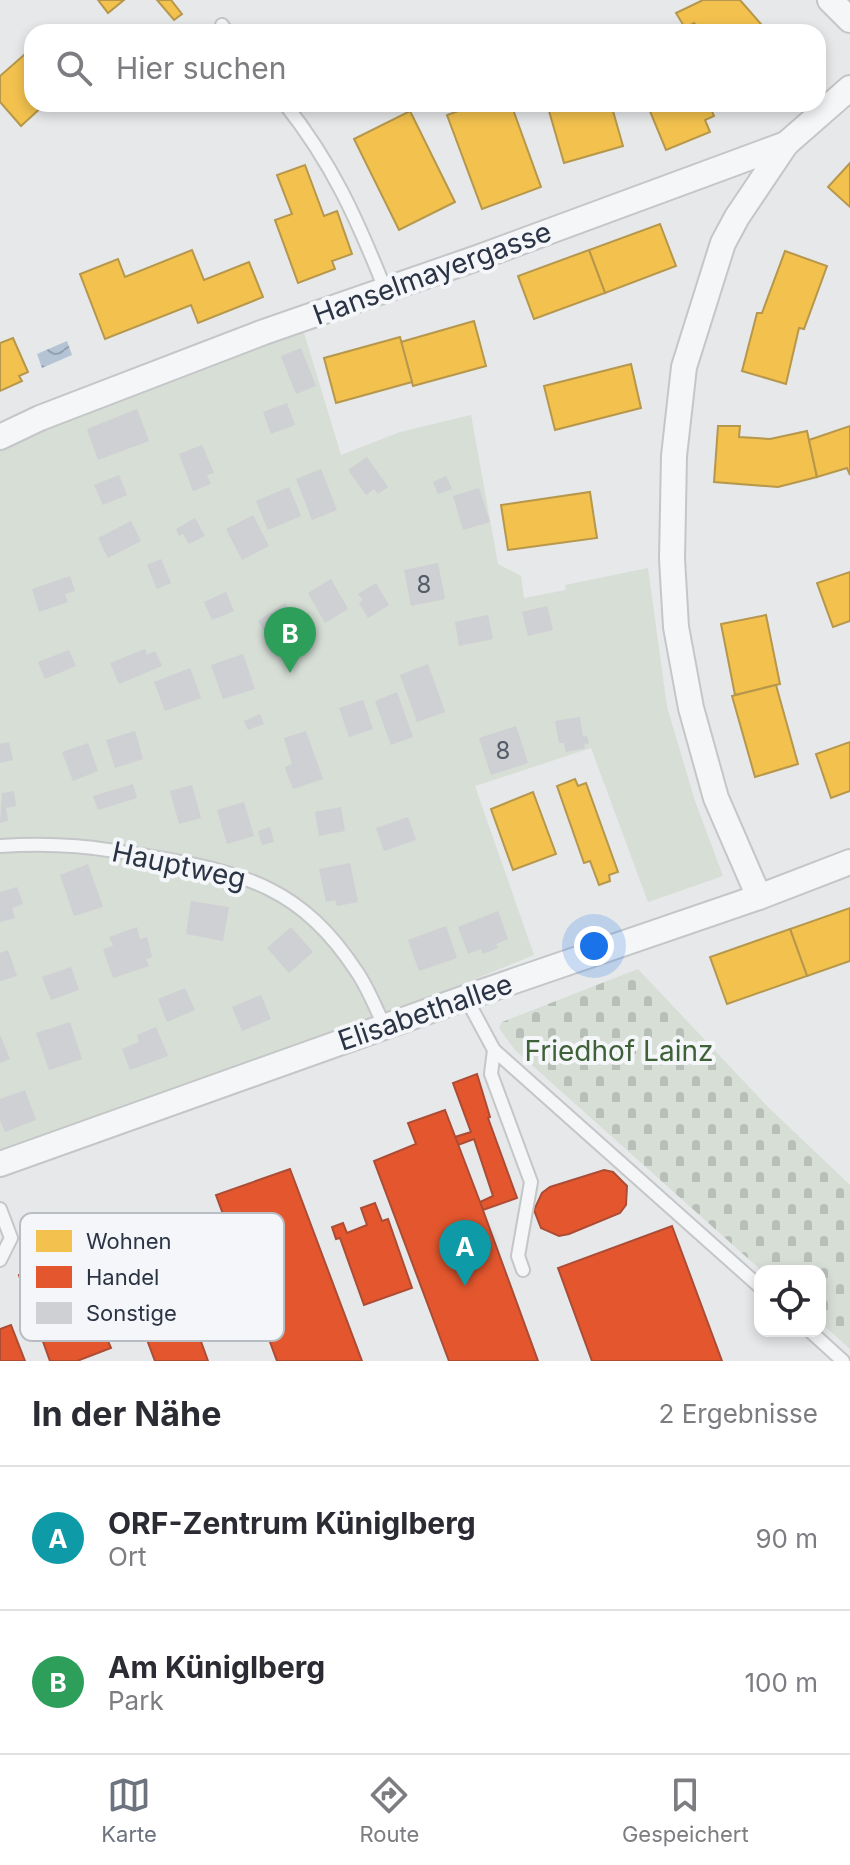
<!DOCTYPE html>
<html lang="de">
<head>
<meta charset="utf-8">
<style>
	:root { --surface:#fff; --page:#f7f7f7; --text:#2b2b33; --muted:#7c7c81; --line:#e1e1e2; --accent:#6c737f }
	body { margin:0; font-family:Inter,sans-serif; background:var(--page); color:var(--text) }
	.controls { position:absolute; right:24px; bottom:24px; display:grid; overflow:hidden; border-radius:16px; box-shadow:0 4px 12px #0003 }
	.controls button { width:72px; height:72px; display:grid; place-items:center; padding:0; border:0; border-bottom:2px solid var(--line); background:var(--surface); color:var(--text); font:40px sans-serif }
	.you { position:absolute; left:594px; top:946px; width:28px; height:28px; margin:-20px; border:6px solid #fff; border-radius:50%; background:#1a73e8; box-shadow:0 0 0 12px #1a73e833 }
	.badge { display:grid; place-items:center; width:52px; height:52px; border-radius:50%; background:var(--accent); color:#fff; font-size:26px; font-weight:700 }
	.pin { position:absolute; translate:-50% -66px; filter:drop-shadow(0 2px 4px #0008) }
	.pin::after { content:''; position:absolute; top:42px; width:28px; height:24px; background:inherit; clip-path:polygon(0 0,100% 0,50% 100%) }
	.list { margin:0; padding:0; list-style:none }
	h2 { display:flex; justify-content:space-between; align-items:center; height:104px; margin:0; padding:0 32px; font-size:34px }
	h2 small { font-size:26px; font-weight:400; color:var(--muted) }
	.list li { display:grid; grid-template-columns:52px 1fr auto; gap:24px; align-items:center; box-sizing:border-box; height:144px; padding:0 32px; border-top:2px solid var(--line) }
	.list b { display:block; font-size:30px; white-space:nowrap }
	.list p { margin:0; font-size:26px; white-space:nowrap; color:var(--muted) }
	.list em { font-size:26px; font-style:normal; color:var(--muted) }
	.icon { flex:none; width:44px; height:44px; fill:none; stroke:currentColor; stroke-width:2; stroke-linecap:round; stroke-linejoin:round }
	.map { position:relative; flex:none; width:850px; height:1361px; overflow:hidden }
	.search { position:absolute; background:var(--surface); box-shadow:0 4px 12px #0003; left:24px; right:24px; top:24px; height:88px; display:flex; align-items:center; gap:20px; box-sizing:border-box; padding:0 28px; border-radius:24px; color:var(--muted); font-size:30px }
	.sheet { height:392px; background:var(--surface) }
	nav { display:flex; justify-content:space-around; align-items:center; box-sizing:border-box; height:112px; border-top:2px solid var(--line); background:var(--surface); font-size:22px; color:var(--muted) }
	nav a { display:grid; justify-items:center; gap:4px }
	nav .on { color:var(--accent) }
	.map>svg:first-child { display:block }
</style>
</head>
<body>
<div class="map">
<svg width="850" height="1361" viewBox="0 0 850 1361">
	<defs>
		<pattern id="cemetery-stones" width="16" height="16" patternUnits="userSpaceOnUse" patternTransform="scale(2)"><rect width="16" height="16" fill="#d6ded6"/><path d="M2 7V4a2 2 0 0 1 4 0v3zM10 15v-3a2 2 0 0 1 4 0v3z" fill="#b8bfb9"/></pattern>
		<pattern id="water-waves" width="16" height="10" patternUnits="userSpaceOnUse" patternTransform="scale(2)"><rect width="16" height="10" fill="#b4c4d5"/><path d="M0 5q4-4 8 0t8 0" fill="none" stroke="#93a0af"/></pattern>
	</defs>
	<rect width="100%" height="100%" fill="#e6e8ea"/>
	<polygon fill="#d6ded6" points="302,326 341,455 400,432 471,415 498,564 521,576 524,598 566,590 565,585 648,568 667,707 695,801 723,876 648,902 591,748 475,786 534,955 352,1029 0,1159 0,441"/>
	<polygon fill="url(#cemetery-stones)" points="638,969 768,1107 850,1185 850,1349 820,1322 820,1271 762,1271 515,1050 499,1028 502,1022"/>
	<polygon fill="url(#water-waves)" points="67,341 72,355 42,368 37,354"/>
	<g fill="#f2c14e" stroke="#b6974b" stroke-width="2">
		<polygon points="98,0 124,0 108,13"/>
		<polygon points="157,0 171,0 182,14 174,20"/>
		<polygon points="703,0 740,0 768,32 703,32 694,23 685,28 676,13"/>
		<polygon points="32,48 32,104 45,104 21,126 0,102 0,76"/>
		<polygon points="477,104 511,104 541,187 482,209 447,115"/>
		<polygon points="547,104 611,104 623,146 564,163"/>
		<polygon points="647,104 709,104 714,116 705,120 710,132 666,150"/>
		<polygon points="410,111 455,202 399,230 354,139"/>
		<polygon points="850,163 850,207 828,187"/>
		<polygon points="305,165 324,216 337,211 352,254 332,261 335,269 298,283 275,220 292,214 277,175"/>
		<polygon points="660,224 676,266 605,293 589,250"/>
		<polygon points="192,250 204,280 249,262 263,297 198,323 191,305 105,339 80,274 118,259 125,277"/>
		<polygon points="589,250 605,293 534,319 518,276"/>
		<polygon points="785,251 827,266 804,329 799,328 786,384 742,371 757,313 762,313"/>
		<polygon points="474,321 486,366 413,386 401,342"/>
		<polygon points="400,337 412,382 336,403 324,358"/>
		<polygon points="13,338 28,372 19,376 22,381 0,391 0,343"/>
		<polygon points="631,364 641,408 555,430 544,386"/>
		<polygon points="718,426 740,426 739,437 770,439 807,431 817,477 778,487 714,482"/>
		<polygon points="850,426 850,475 847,468 817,477 809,440"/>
		<polygon points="590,492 597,538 508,550 501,505"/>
		<polygon points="850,572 850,621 833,627 817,583"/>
		<polygon points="766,615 780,684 735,695 721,624"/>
		<polygon points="776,685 798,764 755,777 732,696"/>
		<polygon points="850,742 850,791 831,798 816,754"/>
		<polygon points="575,779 578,786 586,783 618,872 609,875 610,881 599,885 590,861 584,863 557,786"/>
		<polygon points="533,792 556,854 513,870 491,809"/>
		<polygon points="850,908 850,961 807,976 790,929"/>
		<polygon points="790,929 807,976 727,1004 710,957"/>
	</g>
	<g fill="#e4572e" stroke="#ac4c35" stroke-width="2">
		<polygon points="477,1074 490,1117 488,1118 517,1198 483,1210 480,1202 493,1196 474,1139 458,1145 455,1137 471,1132 453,1083"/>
		<polygon points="445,1110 480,1202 538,1361 449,1361 374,1161 416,1144 408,1123"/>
		<polygon points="290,1169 362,1361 277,1361 216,1195"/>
		<polygon points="604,1170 613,1172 627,1186 626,1205 620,1213 569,1234 559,1236 541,1228 534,1210 542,1193 550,1187"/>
		<polygon points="375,1203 382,1221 388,1219 412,1288 364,1305 340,1238 336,1239 332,1227 343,1223 347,1233 367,1225 361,1208"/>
		<polygon points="156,1217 208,1361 155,1361 108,1236"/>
		<polygon points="672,1226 722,1361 592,1361 558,1268"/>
		<polygon points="76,1254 92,1299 109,1292 112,1298 106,1300 116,1330 105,1334 111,1348 77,1361 50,1361 19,1275"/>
		<polygon points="11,1325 25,1361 0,1361 0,1329"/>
	</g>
	<g fill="#ced0d3">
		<polygon points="301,348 316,386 296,394 281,356"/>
		<polygon points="287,403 295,425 271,434 263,412"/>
		<polygon points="137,409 149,441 98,460 87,429"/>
		<polygon points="202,445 214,473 207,475 211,484 193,491 179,454"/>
		<polygon points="367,457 388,487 378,494 374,489 366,495 348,470"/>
		<polygon points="321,469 337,510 312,520 296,479"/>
		<polygon points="119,475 127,495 103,505 94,485"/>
		<polygon points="446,476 452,489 438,494 433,482"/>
		<polygon points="289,487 301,516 268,530 256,501"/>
		<polygon points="479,488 490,522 463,530 453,496"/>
		<polygon points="253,515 269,546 242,560 226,529"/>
		<polygon points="195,518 205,536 189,544 183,534 179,536 176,529"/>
		<polygon points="131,521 141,541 108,558 98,538"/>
		<polygon points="161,559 171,583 157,589 147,565"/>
		<polygon points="438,563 445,599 411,606 404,570"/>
		<polygon points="70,576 75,591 65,594 68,602 39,612 32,589"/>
		<polygon points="331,579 348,609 325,623 308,593"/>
		<polygon points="376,583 389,605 368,618 359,603 363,600 358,594"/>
		<polygon points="226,592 234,611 212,620 204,602"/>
		<polygon points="285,603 304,633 276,651 258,621"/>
		<polygon points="547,606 553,630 528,636 522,612"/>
		<polygon points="488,615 493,639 459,646 455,622"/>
		<polygon points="145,649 147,655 155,651 162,666 119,684 110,663"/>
		<polygon points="69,650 76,666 45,679 38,662"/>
		<polygon points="243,654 255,689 223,699 211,665"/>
		<polygon points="428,664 445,712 417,722 400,675"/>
		<polygon points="190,668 201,698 165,711 154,682"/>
		<polygon points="397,692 413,737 391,745 375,701"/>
		<polygon points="363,700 373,729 349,737 339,708"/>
		<polygon points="260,714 264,724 248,730 244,721"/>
		<polygon points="580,717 583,737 587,736 589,743 584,745 585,748 566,752 564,743 559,743 555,721"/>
		<polygon points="516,726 528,763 491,775 479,738"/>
		<polygon points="135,731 143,759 115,768 106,740"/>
		<polygon points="306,731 323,779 293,789 286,771 285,767 292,764 284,738"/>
		<polygon points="9,742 13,760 0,763 0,744"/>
		<polygon points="88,743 98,771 73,781 62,752"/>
		<polygon points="133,784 137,798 98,810 93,796"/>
		<polygon points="192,785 201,818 179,824 170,791"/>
		<polygon points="14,791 16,806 6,808 8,821 0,823 2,793"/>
		<polygon points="244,802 254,836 227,844 217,810"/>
		<polygon points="341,807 345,831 319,836 315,812"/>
		<polygon points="408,817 416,840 384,851 376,828"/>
		<polygon points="270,827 274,842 262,845 258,831"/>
		<polygon points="350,863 358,902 337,906 335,900 326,902 319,869"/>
		<polygon points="88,864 103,907 74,916 60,875"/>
		<polygon points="17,887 23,904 12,908 15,918 0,922 0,892"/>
		<polygon points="191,901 229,907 223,941 186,934"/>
		<polygon points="498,911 508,939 496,944 498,948 483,954 481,949 468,954 458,927"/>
		<polygon points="446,926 457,958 419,971 408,940"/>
		<polygon points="137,927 140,939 147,937 152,957 146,959 149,966 113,978 103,949 113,946 109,937"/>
		<polygon points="291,927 313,952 289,973 267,948"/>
		<polygon points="8,950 17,976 0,981 0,953"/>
		<polygon points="71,967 79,990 51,1000 42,977"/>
		<polygon points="185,988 195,1010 167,1022 158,999"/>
		<polygon points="261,995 271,1019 242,1031 232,1007"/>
		<polygon points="70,1022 82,1059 49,1070 36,1033"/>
		<polygon points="156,1027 168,1056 130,1070 122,1049 139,1042 137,1035"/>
		<polygon points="0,1035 10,1059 0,1063"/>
		<polygon points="25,1090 36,1120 5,1132 0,1120 0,1099"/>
	</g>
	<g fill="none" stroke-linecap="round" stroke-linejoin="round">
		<g stroke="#c4c6c8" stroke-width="16">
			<g id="lane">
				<polyline points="222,25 227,32"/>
				<path d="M285,104C332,163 357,219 385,289"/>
				<path d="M0,846C57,842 96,847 152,857C246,873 302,888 357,972C368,988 376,1009 385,1027"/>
				<polyline points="466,998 494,1050 760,1287"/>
				<polyline points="494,1050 491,1074 531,1182 518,1256 523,1270"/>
				<polyline points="0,1209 11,1238 0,1260"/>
				<polyline points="810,1331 843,1361"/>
			</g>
		</g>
		<g stroke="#c4c6c8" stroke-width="28">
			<g id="street">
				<polyline points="830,0 850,20"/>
				<polyline points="0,437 40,418 264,332 477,258 786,144 850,88"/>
				<polyline points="759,897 716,798 691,708 676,627 672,559 674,456 684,367 723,243 737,217 786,144"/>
				<polyline points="0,1164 479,993 759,897 850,862"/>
			</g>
		</g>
		<use href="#lane" stroke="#f5f6f7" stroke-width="12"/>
		<use href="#street" stroke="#f5f6f7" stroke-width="24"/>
	</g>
	<g text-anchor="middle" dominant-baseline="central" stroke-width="8" stroke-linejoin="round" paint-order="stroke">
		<g font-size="24" fill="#545c69">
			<text x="424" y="584">8</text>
			<text x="503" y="750">8</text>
		</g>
		<g font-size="28" fill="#2b3445" stroke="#f4f6f9">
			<text transform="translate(432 273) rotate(-20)">Hanselmayergasse</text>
			<text transform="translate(179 865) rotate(12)">Hauptweg</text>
			<text transform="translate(425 1012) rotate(-19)">Elisabethallee</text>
		</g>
		<g font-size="28" fill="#3f6138" stroke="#f4f6f9">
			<text x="619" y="1051">Friedhof Lainz</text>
		</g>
	</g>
	<rect x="20" y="1213" width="264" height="128" rx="12" fill="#f4f6f9" stroke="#b8bcc3" stroke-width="2"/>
	<rect x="36" y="1230" width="36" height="22" fill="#f2c14e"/>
	<rect x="36" y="1266" width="36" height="22" fill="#e4572e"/>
	<rect x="36" y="1302" width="36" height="22" fill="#ced0d3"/>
	<g font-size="22" fill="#2b3445">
		<text x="86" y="1249">Wohnen</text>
		<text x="86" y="1285">Handel</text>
		<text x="86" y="1321">Sonstige</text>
	</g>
</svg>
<div class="controls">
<button><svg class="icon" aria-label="locate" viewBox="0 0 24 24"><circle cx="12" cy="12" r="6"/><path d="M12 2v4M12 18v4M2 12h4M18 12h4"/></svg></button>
</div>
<div class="you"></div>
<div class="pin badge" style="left:465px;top:1286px;background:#0f9aa8">A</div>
<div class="pin badge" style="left:290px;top:673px;background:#2e9e5b">B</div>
<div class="search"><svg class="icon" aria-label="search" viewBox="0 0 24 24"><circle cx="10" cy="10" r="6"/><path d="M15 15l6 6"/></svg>Hier suchen</div>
</div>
<section class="sheet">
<h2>In der Nähe<small>2 Ergebnisse</small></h2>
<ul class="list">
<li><span class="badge" style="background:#0f9aa8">A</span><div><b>ORF-Zentrum Küniglberg</b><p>Ort</p></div><em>90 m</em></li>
<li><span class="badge" style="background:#2e9e5b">B</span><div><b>Am Küniglberg</b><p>Park</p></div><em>100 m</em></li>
</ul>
</section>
<nav>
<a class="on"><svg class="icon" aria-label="map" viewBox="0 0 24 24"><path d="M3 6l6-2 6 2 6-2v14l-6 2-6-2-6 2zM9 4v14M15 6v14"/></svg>Karte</a>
<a><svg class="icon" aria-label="directions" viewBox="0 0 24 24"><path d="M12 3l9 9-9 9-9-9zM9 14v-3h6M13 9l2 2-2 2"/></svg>Route</a>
<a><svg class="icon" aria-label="saved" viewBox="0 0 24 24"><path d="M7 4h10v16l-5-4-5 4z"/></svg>Gespeichert</a>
</nav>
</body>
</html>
